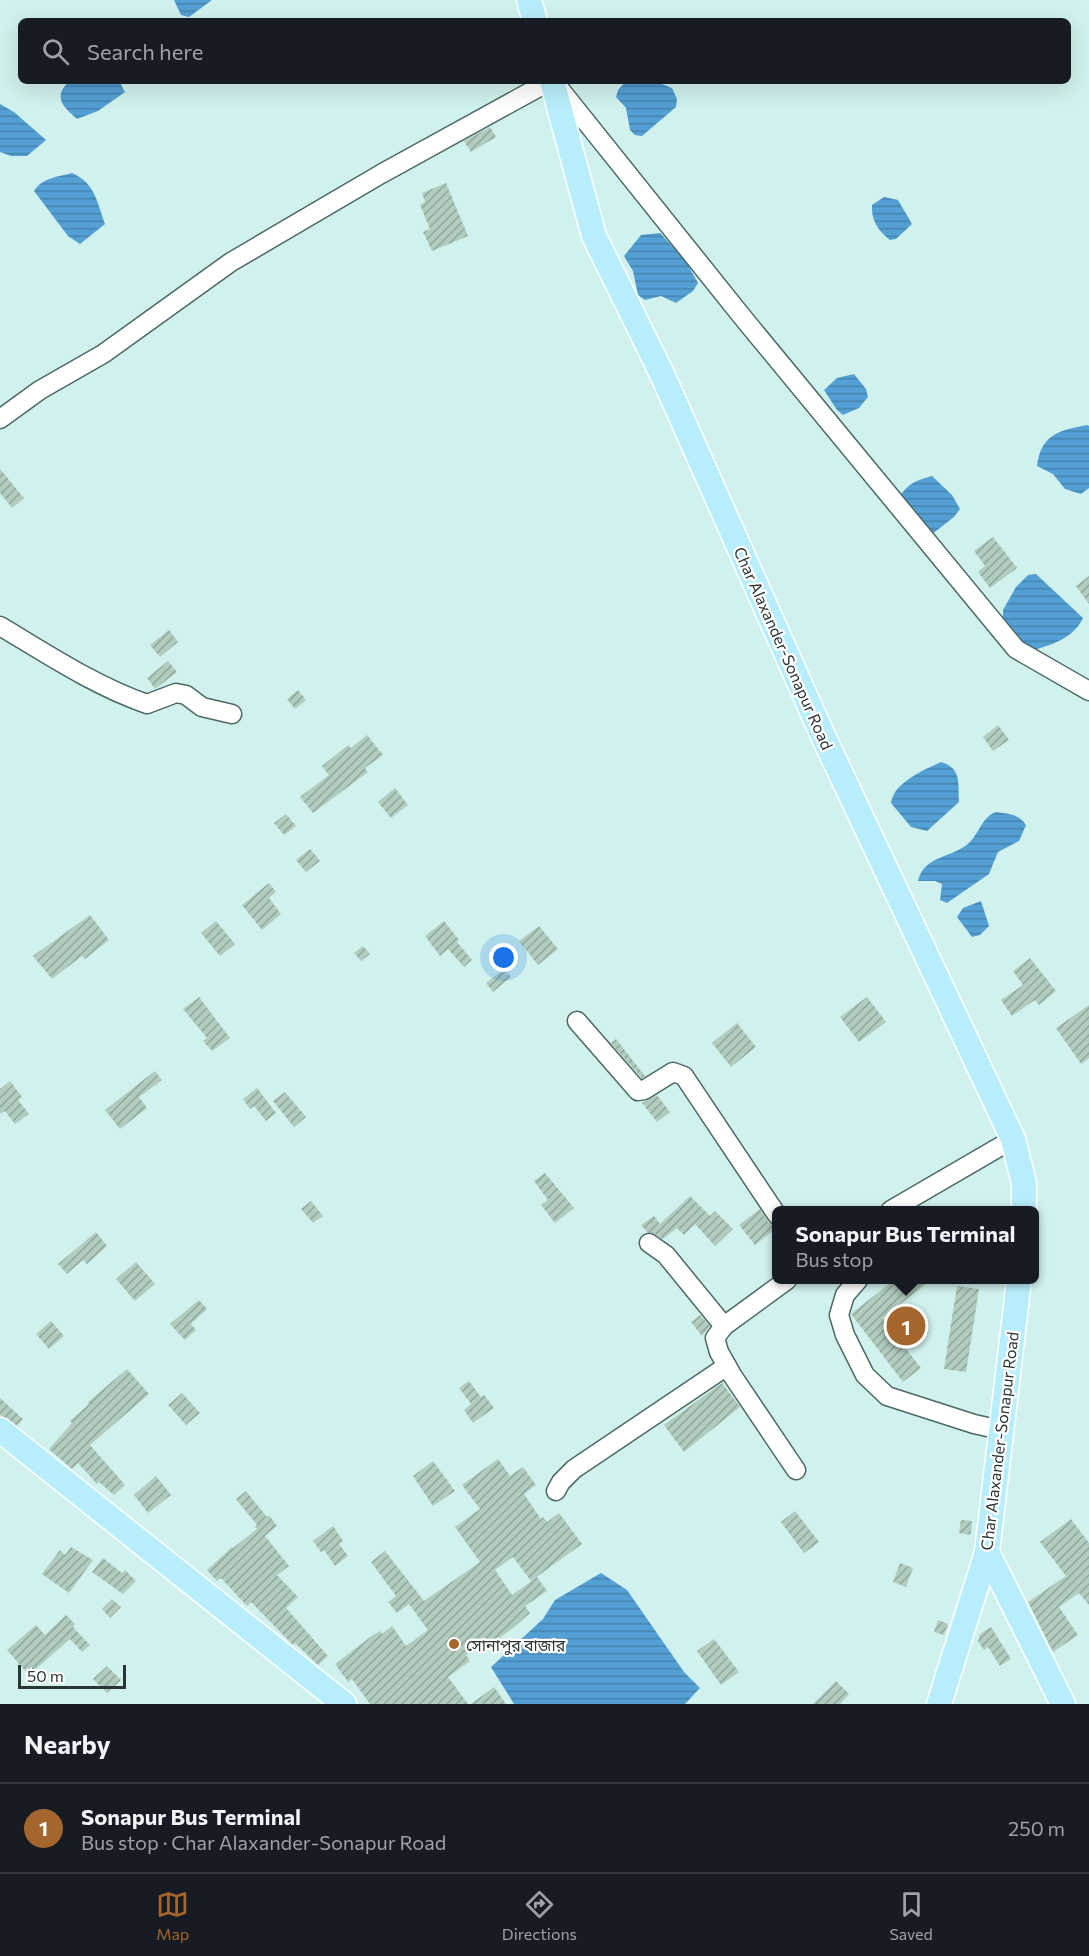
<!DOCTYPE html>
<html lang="en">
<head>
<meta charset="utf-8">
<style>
	:root { --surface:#171b24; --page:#20242c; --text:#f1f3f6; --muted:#9ea1a6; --line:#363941; --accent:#a5662d }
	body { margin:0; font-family:Commissioner,"Noto Sans Bengali",sans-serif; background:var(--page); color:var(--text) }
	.scale { position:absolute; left:18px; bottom:15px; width:108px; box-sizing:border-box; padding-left:6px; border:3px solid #293635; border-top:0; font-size:16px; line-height:21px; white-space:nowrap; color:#293635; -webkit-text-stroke:4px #fff; paint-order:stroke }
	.you { position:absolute; left:504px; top:958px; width:21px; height:21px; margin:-15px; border:4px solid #fff; border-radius:50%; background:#1a73e8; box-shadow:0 0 0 9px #1a73e833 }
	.badge { display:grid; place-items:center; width:39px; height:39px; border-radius:50%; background:var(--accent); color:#fff; font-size:20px; font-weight:700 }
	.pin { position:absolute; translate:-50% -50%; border:3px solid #fff; box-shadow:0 2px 6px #0006 }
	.popup { position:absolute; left:772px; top:1206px; width:267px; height:78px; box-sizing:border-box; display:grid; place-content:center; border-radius:9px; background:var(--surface); filter:drop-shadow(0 2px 4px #0005); font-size:20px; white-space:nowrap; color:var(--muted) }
	.popup b { font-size:22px; color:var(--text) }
	.popup::after { content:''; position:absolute; left:50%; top:100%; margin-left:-12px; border:12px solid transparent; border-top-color:var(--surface) }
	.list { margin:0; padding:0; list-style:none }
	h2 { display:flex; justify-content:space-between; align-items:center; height:78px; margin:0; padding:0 24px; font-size:26px }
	h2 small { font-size:20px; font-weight:400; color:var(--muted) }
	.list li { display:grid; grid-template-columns:39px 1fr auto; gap:18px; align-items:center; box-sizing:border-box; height:90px; padding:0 24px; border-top:2px solid var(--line) }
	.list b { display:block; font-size:22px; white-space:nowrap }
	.list p { margin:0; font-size:20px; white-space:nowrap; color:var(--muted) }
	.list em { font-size:20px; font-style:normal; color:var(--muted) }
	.icon { flex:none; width:33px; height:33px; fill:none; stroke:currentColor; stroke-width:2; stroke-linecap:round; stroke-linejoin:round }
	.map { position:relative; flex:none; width:1089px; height:1704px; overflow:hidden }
	.search { position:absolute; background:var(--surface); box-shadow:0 6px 24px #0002; left:18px; right:18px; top:18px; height:66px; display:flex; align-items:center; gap:15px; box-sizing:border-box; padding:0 21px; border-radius:9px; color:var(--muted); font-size:22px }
	.sheet { height:168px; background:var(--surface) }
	nav { display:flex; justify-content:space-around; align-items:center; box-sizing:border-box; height:84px; border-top:2px solid var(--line); background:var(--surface); font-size:16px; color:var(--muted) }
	nav a { display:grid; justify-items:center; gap:3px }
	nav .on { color:var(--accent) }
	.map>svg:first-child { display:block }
</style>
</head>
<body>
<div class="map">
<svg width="1089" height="1704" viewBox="0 0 1089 1704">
	<defs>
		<pattern id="water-rules" width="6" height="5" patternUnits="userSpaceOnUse" patternTransform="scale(1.5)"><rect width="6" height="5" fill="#53a0d4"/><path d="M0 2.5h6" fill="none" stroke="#4583ad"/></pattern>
		<pattern id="building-hatch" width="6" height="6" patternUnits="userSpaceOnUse" patternTransform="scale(1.5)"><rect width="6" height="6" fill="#b1ccbe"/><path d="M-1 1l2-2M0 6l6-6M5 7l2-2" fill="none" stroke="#90a69b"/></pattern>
	</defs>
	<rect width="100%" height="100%" fill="#d0f1ed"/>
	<g fill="url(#water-rules)">
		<polygon points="174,0 212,0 189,17 181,15"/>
		<path d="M70,81H119L125,92L98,111L77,119C63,107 52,96 70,81Z"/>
		<polygon points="626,81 654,81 672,88 677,99 676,107 642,136 635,135 630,130 626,108 616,97 618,90"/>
		<polygon points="0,104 14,112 46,140 27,156 11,156 0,152"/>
		<path d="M72,173C95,183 97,202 105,224L80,244L68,236L34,191C42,178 57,177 72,173Z"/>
		<path d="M884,197L898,200L912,224L896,239L890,240C878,231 871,220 872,205Z"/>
		<polygon points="660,233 685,260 698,283 693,291 676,303 661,296 645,300 638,295 633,271 624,256 641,235"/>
		<polygon points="854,374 866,389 868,397 859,408 843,415 837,410 824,390 837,378"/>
		<path d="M1087,425L1089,426V488L1081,494L1065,489L1053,474L1037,466C1041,434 1060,430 1087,425Z"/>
		<path d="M932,476L952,495L960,509L954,517L931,535L895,503C906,486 912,481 932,476Z"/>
		<path d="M1036,574L1083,618C1073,639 1051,645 1030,651L1003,619V610L1016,587L1028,575Z"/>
		<path d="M941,762C962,768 958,784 959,802L927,831L911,827L891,803C894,782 924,770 941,762Z"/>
		<path d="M996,812C1009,814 1019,814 1026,825L1019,841L998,852L989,874L947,903L940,900L942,884L935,881H918C924,855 953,858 969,843C980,832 982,817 996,812Z"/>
		<polygon points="981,901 989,926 980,935 972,937 957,917 963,908"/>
		<polygon points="601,1573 627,1590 684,1672 700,1688 685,1704 514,1704 491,1667 543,1619 555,1600"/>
	</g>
	<g fill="url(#building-hatch)">
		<polygon points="490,127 496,137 471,152 464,141"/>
		<polygon points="446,183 468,236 432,251 423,232 430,229 420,205 425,202 422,193"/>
		<polygon points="0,469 24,498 12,508 0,493"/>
		<polygon points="993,537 1017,568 990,588 978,572 985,566 974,551"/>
		<polygon points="1089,576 1089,604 1076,586"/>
		<polygon points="169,630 178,642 160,657 150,645"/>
		<polygon points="168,661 177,672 155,689 147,678"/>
		<polygon points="298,690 306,700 295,709 287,699"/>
		<polygon points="998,725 1009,740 993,751 983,737"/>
		<polygon points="367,735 383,755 365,768 368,772 313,813 300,797 329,775 322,766 348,745 351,748"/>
		<polygon points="395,788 408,805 391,818 378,802"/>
		<polygon points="286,814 296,826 284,835 274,823"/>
		<polygon points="310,849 320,861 306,872 296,860"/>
		<polygon points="269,883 276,892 269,898 281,914 262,930 242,905"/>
		<polygon points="90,915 109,940 85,959 82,956 52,979 33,956"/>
		<polygon points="216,921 235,944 220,956 201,933"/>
		<polygon points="444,921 459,940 457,942 472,960 464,967 448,949 440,956 425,936"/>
		<polygon points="539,926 558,949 538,965 519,941"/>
		<polygon points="363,946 370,954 361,961 354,953"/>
		<polygon points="1030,958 1056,991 1039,1005 1035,1000 1012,1016 1001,1000 1023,985 1013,971"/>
		<polygon points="504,969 511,977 493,992 486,983"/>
		<polygon points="199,997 230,1038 212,1051 203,1041 207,1038 183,1009"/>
		<polygon points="867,997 886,1022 859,1042 840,1017"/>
		<polygon points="1089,1005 1089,1058 1081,1064 1056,1028"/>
		<polygon points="737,1023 756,1047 731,1067 712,1043"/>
		<polygon points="616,1039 645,1076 642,1078 611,1043"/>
		<polygon points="155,1071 162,1080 139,1097 147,1108 120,1129 105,1110"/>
		<polygon points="10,1081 22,1097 18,1100 29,1114 15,1124 5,1111 0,1114 0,1089"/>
		<polygon points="257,1088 276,1113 266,1121 254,1106 250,1109 243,1099"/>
		<polygon points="285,1092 306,1117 294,1127 273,1101"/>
		<polygon points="657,1095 670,1112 657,1122 642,1103"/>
		<polygon points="545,1173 574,1208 555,1223 541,1205 548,1200 534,1181"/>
		<polygon points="690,1196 710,1216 715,1211 733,1229 715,1246 695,1224 684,1235 677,1228 663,1239 655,1234 647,1232 641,1225 654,1216 660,1224"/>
		<polygon points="311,1201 323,1216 313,1223 301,1209"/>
		<polygon points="760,1209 768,1222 777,1228 755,1245 739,1225"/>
		<polygon points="96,1232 107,1246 87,1264 83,1260 67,1274 58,1264"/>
		<polygon points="136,1262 155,1284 135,1301 116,1279"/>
		<polygon points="894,1280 932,1280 882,1318 921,1368 903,1382 851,1314"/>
		<polygon points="957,1286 979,1289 966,1372 944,1369"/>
		<polygon points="199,1300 207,1309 191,1324 196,1330 185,1340 170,1324"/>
		<polygon points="700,1315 710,1326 702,1336 691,1322"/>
		<polygon points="51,1321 64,1336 49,1349 36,1334"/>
		<polygon points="127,1369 149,1394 90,1445 125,1485 114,1495 99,1482 97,1484 78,1463 72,1469 49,1449 72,1423 70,1421 89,1404 88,1402"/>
		<polygon points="469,1381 481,1397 484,1395 494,1408 473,1423 464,1410 471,1404 459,1388"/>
		<polygon points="722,1383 740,1407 684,1452 664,1425"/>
		<polygon points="182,1393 200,1413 186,1425 168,1405"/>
		<polygon points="0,1398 23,1419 17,1426 8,1419 0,1415"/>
		<polygon points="498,1459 510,1476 523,1467 536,1485 524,1494 541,1519 543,1517 547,1522 559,1513 582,1544 531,1581 513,1557 495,1570 512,1595 537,1577 547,1591 525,1606 530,1613 514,1627 489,1646 485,1640 466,1655 470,1661 448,1677 468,1704 370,1704 352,1679 348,1682 335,1664 373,1635 380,1631 382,1634 392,1626 406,1646 428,1630 409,1604 397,1613 388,1602 396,1596 371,1562 385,1551 424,1601 480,1562 455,1527 480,1509 462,1485"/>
		<polygon points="433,1461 455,1491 433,1506 413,1476"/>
		<polygon points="156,1476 171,1495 148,1513 134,1495"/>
		<polygon points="246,1491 267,1517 269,1515 277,1526 265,1536 289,1566 277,1575 298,1597 286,1608 328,1656 318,1665 295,1643 293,1645 251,1602 247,1606 221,1578 217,1581 207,1570 232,1547 233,1548 257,1529 255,1527 257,1525 236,1499"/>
		<polygon points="795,1511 819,1542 804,1553 781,1522"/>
		<polygon points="1071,1519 1089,1543 1089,1605 1079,1593 1059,1607 1078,1635 1053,1652 1028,1602 1066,1576 1040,1542"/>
		<polygon points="961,1520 972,1521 971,1535 959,1533"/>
		<polygon points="333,1526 343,1541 339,1544 348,1556 335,1566 324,1550 321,1552 313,1541"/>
		<polygon points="71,1547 93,1560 69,1593 42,1574 60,1550 65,1555"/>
		<polygon points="103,1558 122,1573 125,1570 136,1581 123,1594 92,1572"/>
		<polygon points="900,1563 913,1568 906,1587 893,1582"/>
		<polygon points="112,1599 121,1607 110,1618 102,1609"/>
		<polygon points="66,1615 75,1624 73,1627 90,1645 82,1652 70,1639 29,1675 7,1650 36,1625 45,1635"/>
		<polygon points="938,1620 948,1624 944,1635 934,1632"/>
		<polygon points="991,1627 1011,1659 1000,1666 988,1647 984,1650 978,1641 980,1634"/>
		<polygon points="714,1639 739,1672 721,1685 697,1651"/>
		<polygon points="107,1666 121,1680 107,1693 93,1679"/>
		<polygon points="836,1681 849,1694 840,1704 813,1704"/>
		<polygon points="494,1687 506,1704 471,1704"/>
	</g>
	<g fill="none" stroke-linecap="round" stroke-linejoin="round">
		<g stroke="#4c6966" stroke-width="21">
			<g id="minor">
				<polyline points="555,83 744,319 1016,649 1089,691"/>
				<polyline points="0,419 40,390 103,354 231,262 381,174 550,81"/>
				<path d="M0,626C47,654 95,686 147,704L176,693L186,695L202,707L232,714"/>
				<polyline points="577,1021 638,1091 644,1090 673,1072 684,1076 777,1215"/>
				<polyline points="891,1210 1013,1139"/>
				<polyline points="649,1243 666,1255 724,1326"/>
				<polyline points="787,1280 724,1326 715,1338 719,1352 732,1375 796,1470"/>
				<polyline points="858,1280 845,1295 839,1315 845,1335 865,1375 887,1396 974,1424 1001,1430"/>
				<polyline points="556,1491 561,1482 574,1469 727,1366"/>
			</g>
		</g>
		<g stroke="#fff" stroke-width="27">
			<g id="major">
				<polyline points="529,0 535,21"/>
				<polyline points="552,81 594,236 662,374 824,738 1013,1139 1024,1183 1024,1210"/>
				<polyline points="0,1430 344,1704"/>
				<polyline points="987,1552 1063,1704"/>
				<polyline points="939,1704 987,1552 1019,1280"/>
			</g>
		</g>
		<use href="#minor" stroke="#fff" stroke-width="18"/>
		<use href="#major" stroke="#b8eefb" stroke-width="24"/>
	</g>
	<circle fill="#a5662d" stroke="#fff" stroke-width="2" cx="454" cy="1644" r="6"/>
	<g text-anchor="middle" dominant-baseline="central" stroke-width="4.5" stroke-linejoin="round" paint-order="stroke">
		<g font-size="16" fill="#293635" stroke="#fff">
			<text transform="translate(784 648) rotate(66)">Char Alaxander-Sonapur Road</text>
			<text transform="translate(999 1441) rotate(-83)">Char Alaxander-Sonapur Road</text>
		</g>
		<g font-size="16" fill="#293635" stroke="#fff" text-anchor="start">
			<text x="466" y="1644">সোনাপুর বাজার</text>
		</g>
	</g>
</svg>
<div class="scale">50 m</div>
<div class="you"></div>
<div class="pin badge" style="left:906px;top:1326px">1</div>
<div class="popup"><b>Sonapur Bus Terminal</b>Bus stop</div>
<div class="search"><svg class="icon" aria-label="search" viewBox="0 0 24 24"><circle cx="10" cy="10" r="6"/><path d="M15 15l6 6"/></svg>Search here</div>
</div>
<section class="sheet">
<h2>Nearby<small></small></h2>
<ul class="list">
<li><span class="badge">1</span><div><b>Sonapur Bus Terminal</b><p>Bus stop · Char Alaxander-Sonapur Road</p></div><em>250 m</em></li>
</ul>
</section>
<nav>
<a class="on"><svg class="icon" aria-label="map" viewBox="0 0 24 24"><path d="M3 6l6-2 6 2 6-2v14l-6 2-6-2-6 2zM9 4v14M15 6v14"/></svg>Map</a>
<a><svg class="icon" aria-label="directions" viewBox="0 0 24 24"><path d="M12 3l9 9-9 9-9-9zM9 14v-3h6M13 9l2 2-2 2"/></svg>Directions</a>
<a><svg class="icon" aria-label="saved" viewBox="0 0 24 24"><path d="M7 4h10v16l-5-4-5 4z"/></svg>Saved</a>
</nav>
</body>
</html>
